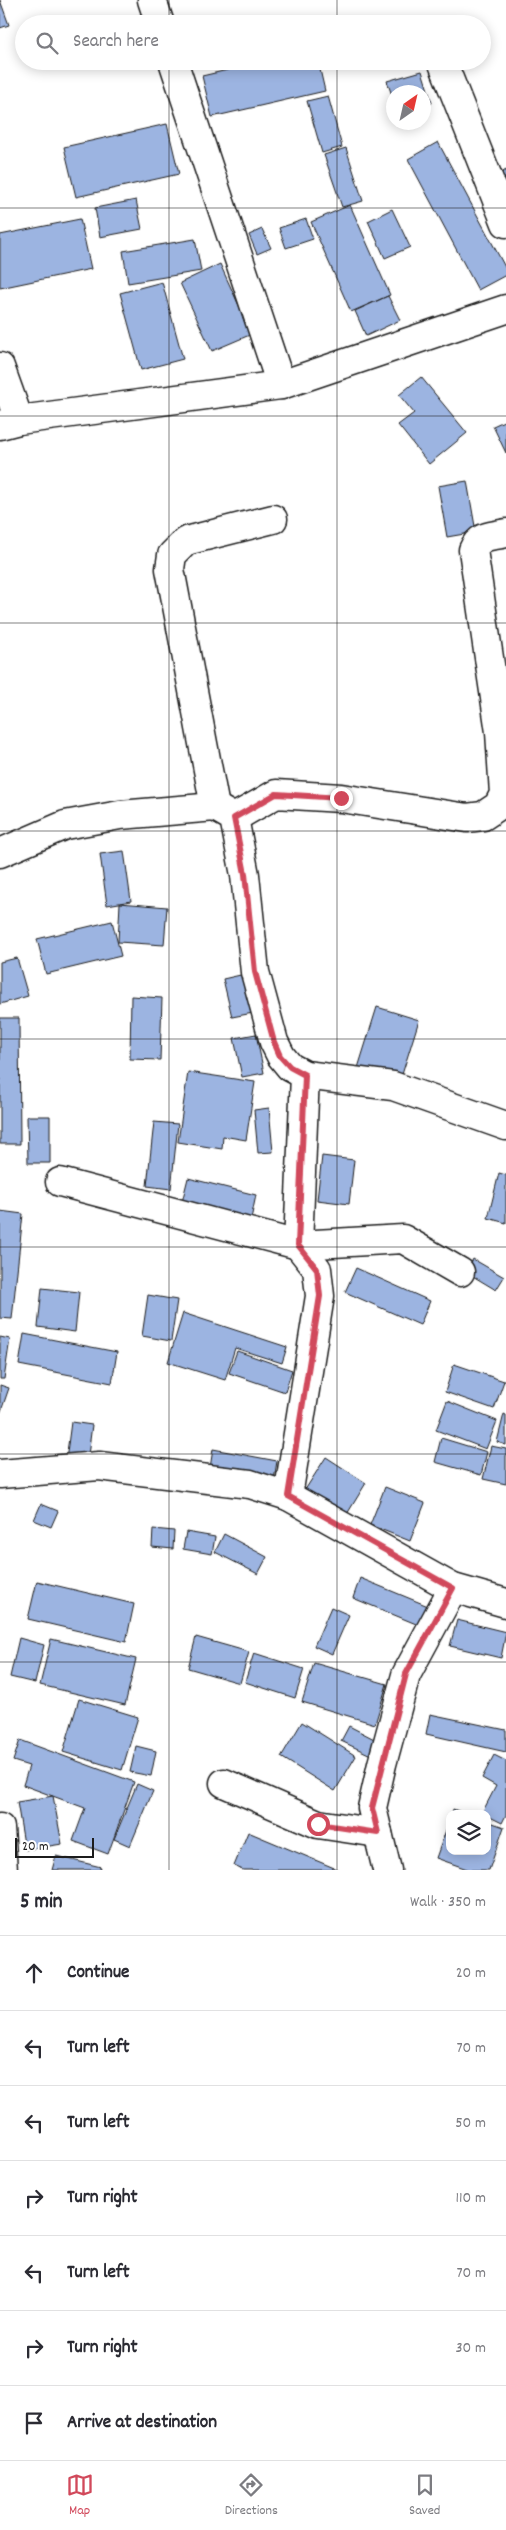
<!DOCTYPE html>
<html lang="en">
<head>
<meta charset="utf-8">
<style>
	:root { --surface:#fff; --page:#f7f7f7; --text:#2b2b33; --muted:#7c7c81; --line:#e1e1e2; --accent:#d1495b }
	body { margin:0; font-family:Dekko,sans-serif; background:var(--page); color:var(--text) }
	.controls { position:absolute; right:15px; bottom:15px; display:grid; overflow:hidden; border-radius:10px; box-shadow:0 2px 12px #0003 }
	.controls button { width:45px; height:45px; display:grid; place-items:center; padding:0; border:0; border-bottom:1px solid var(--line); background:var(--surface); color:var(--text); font:25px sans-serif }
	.compass { position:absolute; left:386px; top:85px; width:45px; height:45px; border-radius:50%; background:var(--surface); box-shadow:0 2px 12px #0003; rotate:34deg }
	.scale { position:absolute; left:15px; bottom:12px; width:79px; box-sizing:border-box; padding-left:5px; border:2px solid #1c1c1c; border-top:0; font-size:14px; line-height:18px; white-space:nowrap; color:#1c1c1c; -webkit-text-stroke:4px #fff; paint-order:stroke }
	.stop { position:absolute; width:15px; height:15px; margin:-11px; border:4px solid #d1495b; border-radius:50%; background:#fff }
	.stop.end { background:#d1495b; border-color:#fff; box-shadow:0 1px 5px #0008 }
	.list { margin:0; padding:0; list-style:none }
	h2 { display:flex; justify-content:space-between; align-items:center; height:65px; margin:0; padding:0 20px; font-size:21px }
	h2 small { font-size:16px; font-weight:400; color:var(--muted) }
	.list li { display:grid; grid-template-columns:32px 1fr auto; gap:15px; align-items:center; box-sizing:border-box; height:75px; padding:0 20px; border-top:1px solid var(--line) }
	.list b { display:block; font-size:19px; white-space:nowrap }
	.list em { font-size:16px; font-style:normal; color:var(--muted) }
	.icon { flex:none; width:28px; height:28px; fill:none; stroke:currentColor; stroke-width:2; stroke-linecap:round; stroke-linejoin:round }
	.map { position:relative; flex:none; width:506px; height:1870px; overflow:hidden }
	.search { position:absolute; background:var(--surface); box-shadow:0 2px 12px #0003; left:15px; right:15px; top:15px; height:55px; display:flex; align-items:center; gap:12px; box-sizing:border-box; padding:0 18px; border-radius:28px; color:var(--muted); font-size:19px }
	.sheet { height:590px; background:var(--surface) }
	nav { display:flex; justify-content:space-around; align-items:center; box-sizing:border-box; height:70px; border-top:1px solid var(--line); background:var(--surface); font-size:14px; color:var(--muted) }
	nav a { display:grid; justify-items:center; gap:2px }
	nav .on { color:var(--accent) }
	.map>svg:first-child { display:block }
</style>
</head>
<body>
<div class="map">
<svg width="506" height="1870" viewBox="0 0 506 1870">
	<rect width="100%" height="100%" fill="#fff"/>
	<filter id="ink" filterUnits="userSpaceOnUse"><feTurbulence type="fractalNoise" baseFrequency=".02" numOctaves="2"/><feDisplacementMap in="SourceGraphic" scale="10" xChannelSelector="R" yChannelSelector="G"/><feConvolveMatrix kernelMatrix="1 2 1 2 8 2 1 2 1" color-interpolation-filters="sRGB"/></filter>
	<g filter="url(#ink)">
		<g fill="#9cb4e1" stroke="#1c1c1c">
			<polygon points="0,0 9,25 0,28"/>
			<polygon points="142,14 147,24 126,24 125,22"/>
			<polygon points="266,61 318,61 325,91 212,117 202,76"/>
			<polygon points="422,71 432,103 424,106 424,92 394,92 394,101 387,81"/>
			<polygon points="328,96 342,147 322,153 307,101"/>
			<polygon points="167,124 179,174 76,197 64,147"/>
			<polygon points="438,142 506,269 506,275 478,290 408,159"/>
			<polygon points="346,148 363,201 342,207 324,155"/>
			<polygon points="506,170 506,200 492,179"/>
			<polygon points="136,200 142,229 100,237 95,208"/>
			<polygon points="350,205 390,295 351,312 311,222"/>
			<polygon points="392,209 410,247 385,258 368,221"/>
			<polygon points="80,219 91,269 0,288 0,235"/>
			<polygon points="306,219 313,239 286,248 279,228"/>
			<polygon points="262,229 271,248 257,254 249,235"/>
			<polygon points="195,239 201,271 128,283 123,251"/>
			<polygon points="220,264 252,334 212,351 180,283"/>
			<polygon points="162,282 183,359 141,370 120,293"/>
			<polygon points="388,296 400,320 366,336 355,311"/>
			<polygon points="421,377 467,433 429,464 398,425 414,413 399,395"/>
			<polygon points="506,420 506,453 493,426"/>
			<polygon points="467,481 476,532 447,537 438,486"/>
			<polygon points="124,851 131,901 107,905 100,854"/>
			<polygon points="120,903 167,907 164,945 118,942"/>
			<polygon points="112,921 121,956 46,974 37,939"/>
			<polygon points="17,958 28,996 0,1004 0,962"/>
			<polygon points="245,974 253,1013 232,1017 223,979"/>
			<polygon points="131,996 162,998 160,1060 130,1059"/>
			<polygon points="377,1007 419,1020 400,1081 358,1068"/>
			<polygon points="0,1018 19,1018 20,1144 0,1144"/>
			<polygon points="256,1034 264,1073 242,1077 234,1038"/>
			<polygon points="188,1072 255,1082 246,1140 223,1136 222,1149 178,1142"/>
			<polygon points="269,1108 273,1152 258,1153 254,1110"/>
			<polygon points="27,1116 50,1116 50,1163 28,1163"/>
			<polygon points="154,1122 178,1124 171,1189 147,1186"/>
			<polygon points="322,1156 354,1160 349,1204 317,1200"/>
			<polygon points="499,1173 506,1175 506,1223 488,1218"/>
			<polygon points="188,1178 256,1195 251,1219 182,1202"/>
			<polygon points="0,1211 23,1214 12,1319 0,1318"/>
			<polygon points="473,1259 504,1277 496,1290 466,1272"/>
			<polygon points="356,1268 430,1301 420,1325 345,1292"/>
			<polygon points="42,1288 79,1292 75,1332 38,1327"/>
			<polygon points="148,1295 177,1300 171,1341 142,1336"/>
			<polygon points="183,1313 287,1347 282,1363 235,1348 225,1380 168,1362"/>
			<polygon points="24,1334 117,1352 112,1383 19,1365"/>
			<polygon points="0,1337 10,1339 4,1379 0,1379"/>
			<polygon points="237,1351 292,1370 285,1392 229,1373"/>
			<polygon points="454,1364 504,1381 494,1409 445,1392"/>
			<polygon points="0,1385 9,1388 0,1414"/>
			<polygon points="447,1401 497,1421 486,1449 436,1430"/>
			<polygon points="504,1414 506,1415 506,1445 497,1442"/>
			<polygon points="71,1422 92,1425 87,1463 66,1460"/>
			<polygon points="441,1438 487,1452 481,1475 435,1462"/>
			<polygon points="491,1446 506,1449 506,1484 483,1479"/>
			<polygon points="213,1449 277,1461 274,1480 210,1468"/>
			<polygon points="326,1457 366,1483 344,1519 303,1493"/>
			<polygon points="385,1487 425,1503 410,1541 370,1525"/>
			<polygon points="41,1504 58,1511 51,1527 34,1520"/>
			<polygon points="153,1529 174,1531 173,1549 152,1547"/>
			<polygon points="186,1532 215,1537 212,1554 183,1549"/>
			<polygon points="224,1534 267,1557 258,1574 215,1552"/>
			<polygon points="360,1578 428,1606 421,1626 353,1598"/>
			<polygon points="37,1581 134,1604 126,1642 28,1619"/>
			<polygon points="331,1607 349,1615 332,1654 314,1646"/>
			<polygon points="457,1620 506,1632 501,1658 450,1646"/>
			<polygon points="196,1637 249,1652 240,1683 188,1668"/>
			<polygon points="19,1638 44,1645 35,1683 10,1677"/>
			<polygon points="51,1639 136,1659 125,1705 40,1685"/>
			<polygon points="254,1653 304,1669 295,1698 245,1682"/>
			<polygon points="314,1663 387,1684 375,1724 302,1702"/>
			<polygon points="79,1699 138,1717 122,1770 63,1752"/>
			<polygon points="430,1714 506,1730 506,1752 426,1734"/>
			<polygon points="302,1722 356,1756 335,1791 281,1757"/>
			<polygon points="349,1726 380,1742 373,1756 341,1741"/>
			<polygon points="20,1740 134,1782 108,1854 73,1841 85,1808 23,1785 29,1766 13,1761"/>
			<polygon points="136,1746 156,1751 151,1776 130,1772"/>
			<polygon points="494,1755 506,1761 506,1815 502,1823 482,1813 496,1786 482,1778"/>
			<polygon points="137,1784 153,1791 130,1846 114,1839"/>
			<polygon points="53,1796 62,1844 25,1850 17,1802"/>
			<polygon points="453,1809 466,1814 452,1814"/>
			<polygon points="450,1819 450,1851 487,1851 487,1821 504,1827 489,1870 470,1870 436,1858"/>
			<polygon points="248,1832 339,1870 243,1870 234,1866"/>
			<polygon points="56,1856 101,1867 100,1870 52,1870"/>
		</g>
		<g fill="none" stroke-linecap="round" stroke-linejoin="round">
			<g stroke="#1c1c1c" stroke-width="31">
				<g id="minor">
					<polyline points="152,0 160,24"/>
					<polyline points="173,61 281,385"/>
					<polyline points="442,61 506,223"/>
					<polyline points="0,367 19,420"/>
					<polyline points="0,425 19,420 281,385 506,309"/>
					<polyline points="215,807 170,569 172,555 186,541 273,519"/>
					<path d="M234,818L276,794L341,798L467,818L483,816L498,806L504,794L500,732L473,550C480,534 491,537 506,533"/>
					<polyline points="0,853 65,825 120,815 215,807 234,818 245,875 255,972 274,1042 281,1056 290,1067 305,1075 393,1086 506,1126"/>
					<polyline points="60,1182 298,1245 403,1239 460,1272"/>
					<polyline points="0,1474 99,1466 250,1484 288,1496 453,1588 506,1603"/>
					<polyline points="288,1496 320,1296 317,1269 298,1245 305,1075"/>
					<polyline points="224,1783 318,1824 378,1833"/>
					<polyline points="0,1828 3,1870"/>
					<polyline points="387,1870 372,1808 382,1764 406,1675 453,1588"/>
				</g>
			</g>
			<use href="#minor" stroke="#fff" stroke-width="28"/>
		</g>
	</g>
	<g fill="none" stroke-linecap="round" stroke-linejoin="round" filter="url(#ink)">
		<polyline stroke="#d1495b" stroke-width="6" points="318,1824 378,1833 372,1808 406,1674 453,1588 288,1496 320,1296 317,1269 298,1245 305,1075 290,1067 280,1056 274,1042 255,972 245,874 234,818 276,794 341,798"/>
	</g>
	<path fill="none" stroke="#1c1c1c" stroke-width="1" stroke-opacity="0.55" d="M169,0V24M337,0V24M169,61V1870M337,61V1870M0,208H506M0,416H506M0,623H506M0,831H506M0,1039H506M0,1247H506M0,1454H506M0,1662H506"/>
</svg>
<div class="controls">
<button><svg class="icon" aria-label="layers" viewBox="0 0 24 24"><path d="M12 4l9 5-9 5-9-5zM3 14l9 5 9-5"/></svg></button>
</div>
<svg class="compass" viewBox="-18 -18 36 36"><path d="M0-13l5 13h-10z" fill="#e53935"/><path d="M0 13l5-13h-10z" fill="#7c7c81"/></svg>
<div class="scale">20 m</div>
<div class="stop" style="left:318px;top:1824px"></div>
<div class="stop end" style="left:341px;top:798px"></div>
<div class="search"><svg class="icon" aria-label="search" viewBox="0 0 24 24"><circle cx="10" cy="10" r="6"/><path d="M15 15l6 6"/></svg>Search here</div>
</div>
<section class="sheet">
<h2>5 min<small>Walk · 350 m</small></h2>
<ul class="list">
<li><svg class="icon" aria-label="ahead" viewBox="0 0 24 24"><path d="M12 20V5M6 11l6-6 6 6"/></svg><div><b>Continue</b></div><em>20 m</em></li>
<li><svg class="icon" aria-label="left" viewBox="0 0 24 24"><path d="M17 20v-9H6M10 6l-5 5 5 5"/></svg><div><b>Turn left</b></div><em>70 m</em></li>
<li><svg class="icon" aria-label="left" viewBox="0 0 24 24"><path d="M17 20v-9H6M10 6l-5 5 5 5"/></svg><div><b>Turn left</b></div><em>50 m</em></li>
<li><svg class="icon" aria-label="right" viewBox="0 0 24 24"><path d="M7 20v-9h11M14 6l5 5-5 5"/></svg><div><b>Turn right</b></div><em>110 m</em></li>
<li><svg class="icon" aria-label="left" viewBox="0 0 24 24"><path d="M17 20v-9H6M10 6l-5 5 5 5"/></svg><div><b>Turn left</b></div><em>70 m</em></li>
<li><svg class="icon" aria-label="right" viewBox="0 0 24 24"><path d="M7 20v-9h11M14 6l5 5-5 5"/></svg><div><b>Turn right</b></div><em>30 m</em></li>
<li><svg class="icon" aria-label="arrive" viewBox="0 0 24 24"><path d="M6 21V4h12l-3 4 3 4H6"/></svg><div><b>Arrive at destination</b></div></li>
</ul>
</section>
<nav>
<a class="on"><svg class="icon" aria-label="map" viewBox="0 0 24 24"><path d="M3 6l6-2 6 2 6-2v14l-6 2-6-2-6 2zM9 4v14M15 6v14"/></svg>Map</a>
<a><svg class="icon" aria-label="directions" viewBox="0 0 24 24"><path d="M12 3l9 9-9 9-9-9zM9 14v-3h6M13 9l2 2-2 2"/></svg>Directions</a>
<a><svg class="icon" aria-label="saved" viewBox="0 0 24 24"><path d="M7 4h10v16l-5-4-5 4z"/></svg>Saved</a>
</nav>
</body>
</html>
